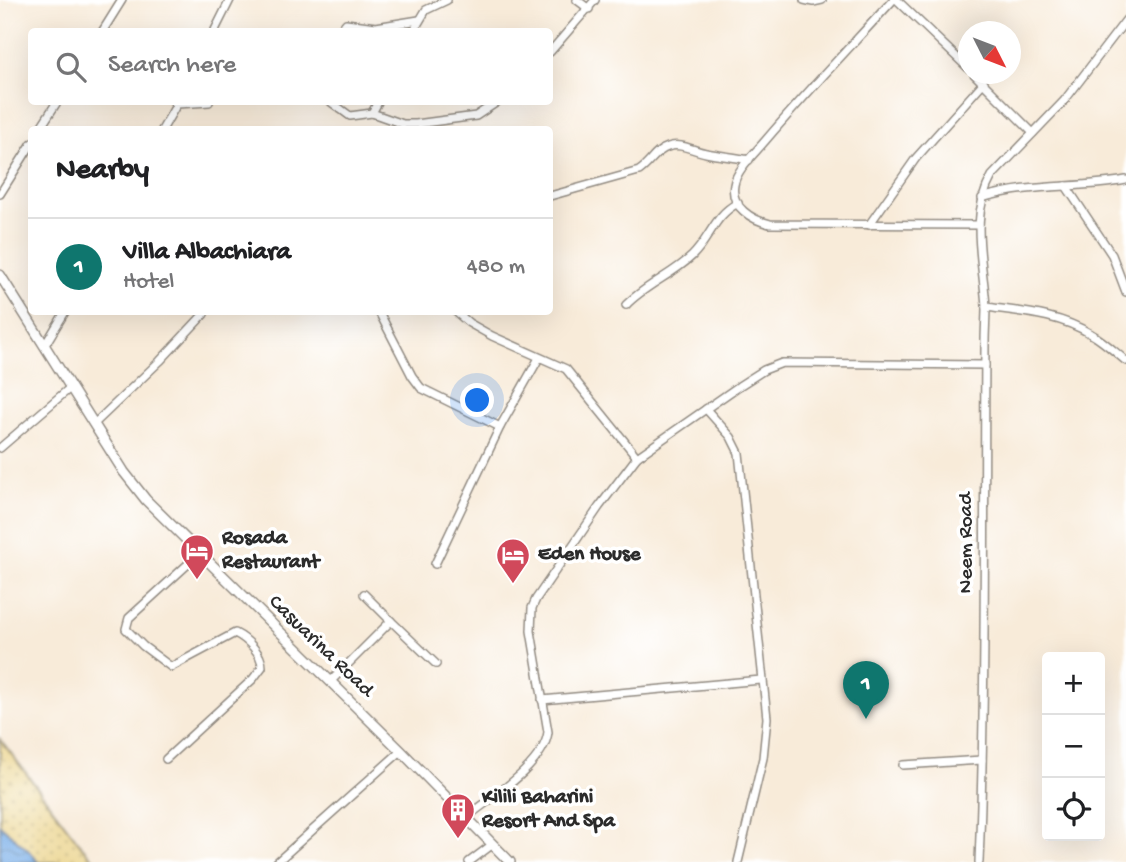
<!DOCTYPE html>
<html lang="en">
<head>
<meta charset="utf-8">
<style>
	:root { --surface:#fff; --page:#f6f6f6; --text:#202124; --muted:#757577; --line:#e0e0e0; --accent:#0f766e }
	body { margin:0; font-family:"Gochi Hand",sans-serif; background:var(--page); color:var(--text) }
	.controls { position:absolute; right:21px; bottom:21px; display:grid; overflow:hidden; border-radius:7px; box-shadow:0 7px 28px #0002 }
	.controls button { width:63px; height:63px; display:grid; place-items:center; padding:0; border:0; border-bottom:2px solid var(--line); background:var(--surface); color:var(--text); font:35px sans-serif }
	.compass { position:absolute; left:958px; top:21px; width:63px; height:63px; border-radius:50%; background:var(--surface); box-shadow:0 7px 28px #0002; rotate:132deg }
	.you { position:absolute; left:478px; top:401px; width:24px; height:24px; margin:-18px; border:5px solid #fff; border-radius:50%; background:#1a73e8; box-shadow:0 0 0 10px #1a73e833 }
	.badge { display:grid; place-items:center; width:46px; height:46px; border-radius:50%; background:var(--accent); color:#fff; font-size:23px; font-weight:700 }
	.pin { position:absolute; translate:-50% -58px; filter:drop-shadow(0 2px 4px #0008) }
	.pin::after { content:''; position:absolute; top:37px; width:24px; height:21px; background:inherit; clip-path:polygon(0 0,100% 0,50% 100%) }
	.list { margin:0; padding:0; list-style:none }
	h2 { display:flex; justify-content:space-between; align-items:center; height:91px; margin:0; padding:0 28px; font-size:30px }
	h2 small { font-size:23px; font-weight:400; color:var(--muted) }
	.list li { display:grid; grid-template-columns:46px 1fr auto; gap:21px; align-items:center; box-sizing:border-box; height:98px; padding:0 28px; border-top:2px solid var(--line) }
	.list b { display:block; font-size:26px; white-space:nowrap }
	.list p { margin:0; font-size:23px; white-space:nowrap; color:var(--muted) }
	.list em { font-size:23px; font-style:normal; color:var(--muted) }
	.icon { flex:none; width:38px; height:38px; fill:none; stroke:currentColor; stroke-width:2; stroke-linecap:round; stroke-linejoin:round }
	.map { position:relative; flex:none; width:1126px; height:862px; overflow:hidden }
	.search { position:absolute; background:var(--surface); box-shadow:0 7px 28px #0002; left:28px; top:28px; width:525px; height:77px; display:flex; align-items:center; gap:18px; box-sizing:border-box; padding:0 24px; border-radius:7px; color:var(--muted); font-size:26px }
	.panel { position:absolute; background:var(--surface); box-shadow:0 7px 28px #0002; left:28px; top:126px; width:525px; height:189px; border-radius:7px }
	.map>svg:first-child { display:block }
</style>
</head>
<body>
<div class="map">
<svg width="1126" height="862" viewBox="0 0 1126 862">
	<defs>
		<pattern id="sand-dots" width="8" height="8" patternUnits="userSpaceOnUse" patternTransform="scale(1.75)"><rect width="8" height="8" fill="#eeda9e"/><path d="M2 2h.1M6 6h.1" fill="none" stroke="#cb8" stroke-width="1.8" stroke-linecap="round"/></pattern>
		<pattern id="water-waves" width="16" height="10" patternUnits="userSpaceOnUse" patternTransform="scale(1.75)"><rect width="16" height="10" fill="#7aafe8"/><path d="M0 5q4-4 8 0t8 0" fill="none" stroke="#648fbc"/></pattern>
	</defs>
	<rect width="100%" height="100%" fill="#fff"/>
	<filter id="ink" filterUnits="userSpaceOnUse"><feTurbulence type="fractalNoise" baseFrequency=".0143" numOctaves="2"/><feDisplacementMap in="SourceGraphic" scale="14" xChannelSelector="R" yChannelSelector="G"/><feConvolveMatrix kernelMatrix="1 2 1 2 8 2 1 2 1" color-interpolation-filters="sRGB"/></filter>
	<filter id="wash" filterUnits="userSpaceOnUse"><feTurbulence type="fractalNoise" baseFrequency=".00686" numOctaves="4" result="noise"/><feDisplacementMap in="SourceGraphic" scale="28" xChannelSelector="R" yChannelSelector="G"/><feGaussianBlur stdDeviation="1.57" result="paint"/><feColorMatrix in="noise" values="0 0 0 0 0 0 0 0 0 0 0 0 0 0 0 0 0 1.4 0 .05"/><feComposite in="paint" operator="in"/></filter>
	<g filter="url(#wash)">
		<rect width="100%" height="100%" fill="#f8ebd9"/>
		<polygon fill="url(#sand-dots)" stroke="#8c8264" stroke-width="2" points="0,739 83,848 96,862 29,862 0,832"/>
		<polygon fill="url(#water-waves)" stroke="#526d8a" stroke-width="2" points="0,825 28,850 38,862 0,862"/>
	</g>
	<g filter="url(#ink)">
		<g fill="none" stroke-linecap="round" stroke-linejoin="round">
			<g stroke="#928b82" stroke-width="10">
				<g id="minor">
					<polyline points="577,0 589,9"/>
					<polyline points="804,0 813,2 822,0"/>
					<path d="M893,0C850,47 806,93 765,141C755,153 736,170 734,185C730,207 752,220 770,224L979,225"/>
					<polyline points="897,0 968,68"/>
					<polyline points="102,32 122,0"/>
					<polyline points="214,32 230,0"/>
					<polyline points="339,32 346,23 376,27 419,20"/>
					<polyline points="413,32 426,10 447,0"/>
					<polyline points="550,52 595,0"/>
					<polyline points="974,74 1033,133"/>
					<polyline points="174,102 177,104 209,102"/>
					<polyline points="331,102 350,116 372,113 403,124 416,124 476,116 497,102"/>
					<polyline points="372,113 378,102"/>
					<polyline points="39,130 57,102"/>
					<polyline points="162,130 178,102"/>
					<polyline points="1066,186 1112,255 1126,292"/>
					<polyline points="0,194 32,143"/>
					<path d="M550,196L639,171C650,164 655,151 668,147C680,142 694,151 706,153C720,156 735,157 749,160"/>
					<path d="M982,198C1031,183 1077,189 1126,180"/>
					<polyline points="869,225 916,158 984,82"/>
					<path d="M626,305C645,285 672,275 692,256C710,239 714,215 738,203"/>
					<path d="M986,307C1022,312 1059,314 1091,334C1104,341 1115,352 1126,361"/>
					<polyline points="379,312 412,376 421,388 500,427"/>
					<polyline points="456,312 469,323 492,336 566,369 637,457"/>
					<polyline points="45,345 65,312"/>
					<polyline points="706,409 731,437 739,453 767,718 763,758 738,862"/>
					<polyline points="94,424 160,361 204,314"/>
					<polyline points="0,448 71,387"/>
					<polyline points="435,564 500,427 539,358"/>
					<polyline points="364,594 391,621"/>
					<polyline points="331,681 391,621 436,664"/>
					<polyline points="542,700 761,680"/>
					<path d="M166,759L253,679L262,667C262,653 247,639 235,633L171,667L143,646L126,629L129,618L199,554"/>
					<polyline points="903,765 982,760"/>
					<path d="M467,817C492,797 544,765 548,732L531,631L532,608L536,599L599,507L637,457L739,386L764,370L782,363L985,365"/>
					<polyline points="277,862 401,751"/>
					<polyline points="469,862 493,844"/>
					<path d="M979,862C986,689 984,516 985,343C985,331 986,318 986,306C983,262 969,216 992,176L1064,101L1126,20"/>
				</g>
			</g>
			<g stroke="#928b82" stroke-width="12">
				<polyline id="tertiary" points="0,275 124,472 146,500 401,751 510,862"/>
			</g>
			<use href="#minor" stroke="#fff" stroke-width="7"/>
			<use href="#tertiary" stroke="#fff" stroke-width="9"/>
		</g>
	</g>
	<defs>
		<g id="hotel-pin" transform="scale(1.75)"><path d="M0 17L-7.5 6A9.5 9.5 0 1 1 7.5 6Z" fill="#d1495b" stroke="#fff"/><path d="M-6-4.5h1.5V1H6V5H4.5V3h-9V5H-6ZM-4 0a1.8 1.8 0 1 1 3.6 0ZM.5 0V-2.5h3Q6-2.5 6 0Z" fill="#fff"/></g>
		<g id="building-pin" transform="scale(1.75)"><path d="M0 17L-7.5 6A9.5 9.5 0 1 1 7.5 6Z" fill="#d1495b" stroke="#fff"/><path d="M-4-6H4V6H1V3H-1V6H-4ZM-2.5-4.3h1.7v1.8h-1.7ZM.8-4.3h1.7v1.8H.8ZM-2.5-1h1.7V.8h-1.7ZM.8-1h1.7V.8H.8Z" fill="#fff"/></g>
	</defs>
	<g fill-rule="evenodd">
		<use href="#hotel-pin" x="197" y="551"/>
		<use href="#hotel-pin" x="513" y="555"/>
		<use href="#building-pin" x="458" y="810"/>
	</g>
	<g text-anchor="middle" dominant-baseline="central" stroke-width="7" stroke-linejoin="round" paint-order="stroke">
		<g font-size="21" font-weight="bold" fill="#2b2b2b" stroke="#fff" text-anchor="start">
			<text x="222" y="539">Rosada<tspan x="222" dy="24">Restaurant</tspan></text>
			<text x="538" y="555">Eden House</text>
			<text x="482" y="798">Kilili Baharini<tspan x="482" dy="24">Resort And Spa</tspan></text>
		</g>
		<g font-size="21" fill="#2b2b2b" stroke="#fff">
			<text transform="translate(967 543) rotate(-90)">Neem Road</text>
			<text transform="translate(320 647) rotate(44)">Casuarina Road</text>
		</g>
	</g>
</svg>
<div class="controls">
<button>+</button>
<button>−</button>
<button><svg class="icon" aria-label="locate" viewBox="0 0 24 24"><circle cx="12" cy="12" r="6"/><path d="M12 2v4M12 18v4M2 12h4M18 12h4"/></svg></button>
</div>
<svg class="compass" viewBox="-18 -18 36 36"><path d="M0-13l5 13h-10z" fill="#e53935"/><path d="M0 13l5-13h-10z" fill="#757577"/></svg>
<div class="you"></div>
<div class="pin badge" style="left:866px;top:719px">1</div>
<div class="search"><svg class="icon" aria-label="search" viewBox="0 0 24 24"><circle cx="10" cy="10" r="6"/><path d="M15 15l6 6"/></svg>Search here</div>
<section class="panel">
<h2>Nearby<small></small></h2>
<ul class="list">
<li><span class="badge">1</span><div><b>Villa Albachiara</b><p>Hotel</p></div><em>480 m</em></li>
</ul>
</section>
</div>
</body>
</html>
